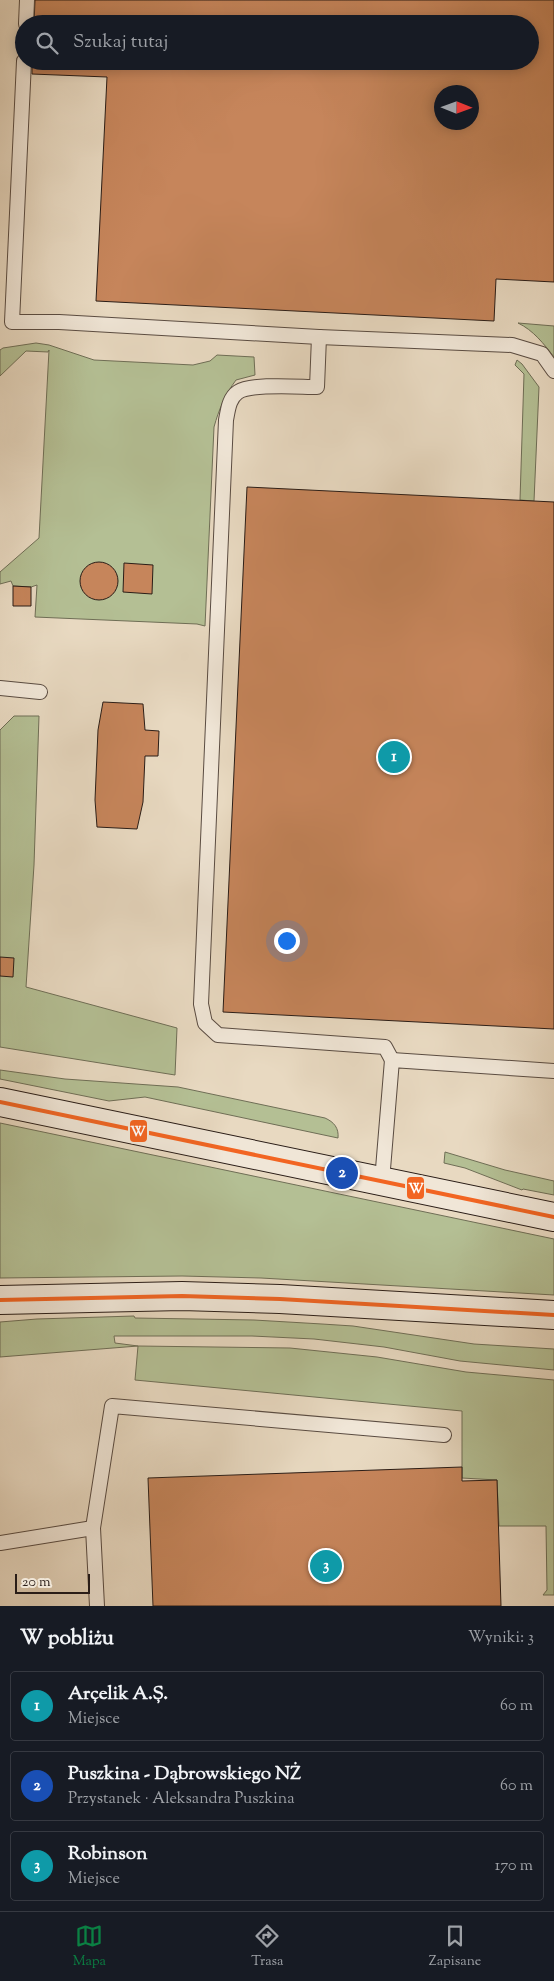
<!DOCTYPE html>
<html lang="pl">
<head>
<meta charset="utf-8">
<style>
	:root { --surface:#171b24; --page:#242831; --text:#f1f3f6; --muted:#9ea1a6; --line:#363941; --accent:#0b8043 }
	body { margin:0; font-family:"Sorts Mill Goudy",serif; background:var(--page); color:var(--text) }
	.compass { position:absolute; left:434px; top:85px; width:45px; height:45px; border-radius:50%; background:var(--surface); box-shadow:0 2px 12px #0003; rotate:91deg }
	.scale { position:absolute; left:15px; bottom:12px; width:75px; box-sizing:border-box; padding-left:5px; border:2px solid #2a1d17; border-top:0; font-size:14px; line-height:18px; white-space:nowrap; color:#2a1d17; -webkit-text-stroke:4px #f0e6d7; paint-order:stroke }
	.you { position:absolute; left:286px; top:940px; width:18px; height:18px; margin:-12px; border:4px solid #fff; border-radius:50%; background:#1a73e8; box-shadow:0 0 0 8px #1a73e833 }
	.badge { display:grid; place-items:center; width:32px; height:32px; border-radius:50%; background:var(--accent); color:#fff; font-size:16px; font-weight:700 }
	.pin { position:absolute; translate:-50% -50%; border:2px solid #fff; box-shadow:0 1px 5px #0006 }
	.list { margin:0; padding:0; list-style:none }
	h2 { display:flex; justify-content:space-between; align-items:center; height:65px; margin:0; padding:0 20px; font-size:21px }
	h2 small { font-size:16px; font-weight:400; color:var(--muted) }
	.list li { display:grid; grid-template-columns:32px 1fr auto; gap:15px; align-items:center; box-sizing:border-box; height:70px; margin:0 10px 10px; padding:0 10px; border:1px solid var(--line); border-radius:5px }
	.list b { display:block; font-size:19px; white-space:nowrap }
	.list p { margin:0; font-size:16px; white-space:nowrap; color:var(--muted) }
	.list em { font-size:16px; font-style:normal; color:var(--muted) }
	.icon { flex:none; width:28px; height:28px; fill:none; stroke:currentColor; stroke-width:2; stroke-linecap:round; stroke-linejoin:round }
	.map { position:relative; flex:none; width:554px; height:1606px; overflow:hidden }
	.search { position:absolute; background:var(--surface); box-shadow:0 2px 12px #0003; left:15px; right:15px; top:15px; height:55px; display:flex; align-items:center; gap:12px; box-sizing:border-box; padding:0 18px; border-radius:28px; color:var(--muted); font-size:19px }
	.sheet { height:305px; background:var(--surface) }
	nav { display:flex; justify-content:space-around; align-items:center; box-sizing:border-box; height:70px; border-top:1px solid var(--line); background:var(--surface); font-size:14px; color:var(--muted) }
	nav a { display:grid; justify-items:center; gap:2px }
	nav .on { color:var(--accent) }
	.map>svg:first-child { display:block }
</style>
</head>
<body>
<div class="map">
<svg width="554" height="1606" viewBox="0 0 554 1606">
	<rect width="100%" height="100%" fill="#e8d9c1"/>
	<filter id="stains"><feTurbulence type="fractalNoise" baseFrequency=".004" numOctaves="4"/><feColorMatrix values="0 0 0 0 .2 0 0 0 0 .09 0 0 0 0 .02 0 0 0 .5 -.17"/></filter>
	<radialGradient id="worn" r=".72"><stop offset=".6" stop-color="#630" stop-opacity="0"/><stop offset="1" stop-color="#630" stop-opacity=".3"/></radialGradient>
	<g fill="#b4bf94" stroke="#6f6e56">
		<path d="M518,323L554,326V357C544,344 533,330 518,323Z"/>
		<path d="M36,343L49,345L94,360L193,365L210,361L217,355L254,357L255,375L236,380C225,395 219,409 214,427L205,626L197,624L35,617L37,585L31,587L13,586L11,581L0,584V572L39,538L49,350L48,352L26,351L0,376V350L3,348Z"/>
		<polygon points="517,360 522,364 539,387 534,501 520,500 524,374 515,365"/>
		<polygon points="14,716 39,716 34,865 26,987 177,1028 175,1075 0,1047 0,730"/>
		<path d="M0,1070L65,1079L178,1087L325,1118C334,1122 339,1128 338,1138L145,1097L109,1101L0,1079Z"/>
		<polygon points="0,1123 554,1239 554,1295 261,1278 182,1276 0,1278"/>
		<polygon points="445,1152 505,1170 554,1181 554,1195 523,1189 522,1190 465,1168 444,1163"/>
		<polygon points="134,1316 135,1318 254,1320 322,1324 353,1326 474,1344 554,1349 554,1370 460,1361 384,1347 314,1339 252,1336 114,1336 115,1343 138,1346 290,1348 377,1357 466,1372 554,1380 554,1595 543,1595 547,1590 546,1526 499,1526 497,1480 462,1478 462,1411 135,1380 138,1346 0,1357 0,1322 37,1319"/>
	</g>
	<g fill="#c6855b" stroke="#2a1d17" fill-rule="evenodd">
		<path d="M35,0H554V282L496,279L494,321L96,301L107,77L32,74V61H530V24H34ZM442,92H472V122H442Z"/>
		<polygon points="247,487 554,502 554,1029 223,1012"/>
		<circle cx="99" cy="581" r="19"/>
		<polygon points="124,563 153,565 152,594 123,592"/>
		<polygon points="13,586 31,587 31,606 13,606"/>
		<polygon points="103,702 143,704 145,730 159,731 158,756 145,756 143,802 137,829 97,827 95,800 98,730"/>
		<polygon points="0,957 14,958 13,977 0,976"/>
		<polygon points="462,1467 462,1481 497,1480 501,1606 153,1606 148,1478"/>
	</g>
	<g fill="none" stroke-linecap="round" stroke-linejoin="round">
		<g stroke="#5a4c42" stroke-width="16">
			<g id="service">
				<polyline points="26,24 27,0"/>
				<polyline points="24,61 12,322 59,322 319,337 512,345 542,354 554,371"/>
				<path d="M319,337L317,387C299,387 252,383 238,392C229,398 228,410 226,420L201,1004L205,1023L218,1035L385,1047L392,1060"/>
				<polyline points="0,688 40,692"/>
				<polyline points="382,1181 392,1060 554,1071"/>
				<polyline points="0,1543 93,1528"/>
				<polyline points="97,1606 93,1528 112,1406 444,1435"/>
			</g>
		</g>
		<g stroke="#2a1d17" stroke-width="30">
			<g id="secondary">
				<polyline points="0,1102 554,1217"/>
				<polyline points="0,1300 182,1296 280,1299 554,1315"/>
			</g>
		</g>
		<use href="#service" stroke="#f0e6d7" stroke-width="14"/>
		<use href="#secondary" stroke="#f0e6d7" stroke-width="28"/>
		<g stroke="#f0e6d7" stroke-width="8">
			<g id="bus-1">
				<polyline points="0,1102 554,1217"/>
				<polyline points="0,1300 182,1296 280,1299 554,1315"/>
			</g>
		</g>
		<use href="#bus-1" stroke="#f26522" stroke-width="4"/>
	</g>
	<g stroke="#f0e6d7" stroke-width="2">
		<rect x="129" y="1119" width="19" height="24" rx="5" fill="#f26522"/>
		<rect x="406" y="1176" width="19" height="24" rx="5" fill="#f26522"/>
	</g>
	<g font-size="14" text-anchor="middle" font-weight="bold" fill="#fff">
		<text x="138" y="1136">W</text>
		<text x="416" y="1193">W</text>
	</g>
	<rect width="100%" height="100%" filter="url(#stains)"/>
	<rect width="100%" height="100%" fill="url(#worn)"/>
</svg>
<svg class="compass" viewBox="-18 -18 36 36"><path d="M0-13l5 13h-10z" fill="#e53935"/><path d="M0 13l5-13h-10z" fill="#9ea1a6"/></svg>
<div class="scale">20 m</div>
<div class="you"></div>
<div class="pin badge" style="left:394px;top:757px;background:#0f9aa8">1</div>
<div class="pin badge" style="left:342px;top:1173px;background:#1a4fb4">2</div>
<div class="pin badge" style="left:326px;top:1566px;background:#0f9aa8">3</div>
<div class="search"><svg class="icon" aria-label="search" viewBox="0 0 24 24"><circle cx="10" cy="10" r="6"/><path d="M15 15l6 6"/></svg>Szukaj tutaj</div>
</div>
<section class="sheet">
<h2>W pobliżu<small>Wyniki: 3</small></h2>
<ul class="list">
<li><span class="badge" style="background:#0f9aa8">1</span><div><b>Arçelik A.Ş.</b><p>Miejsce</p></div><em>60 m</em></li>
<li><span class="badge" style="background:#1a4fb4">2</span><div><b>Puszkina - Dąbrowskiego NŻ</b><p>Przystanek · Aleksandra Puszkina</p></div><em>60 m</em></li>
<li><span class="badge" style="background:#0f9aa8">3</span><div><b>Robinson</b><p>Miejsce</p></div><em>170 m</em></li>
</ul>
</section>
<nav>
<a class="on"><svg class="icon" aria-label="map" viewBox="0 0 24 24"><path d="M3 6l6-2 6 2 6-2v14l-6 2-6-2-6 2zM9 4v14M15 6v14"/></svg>Mapa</a>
<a><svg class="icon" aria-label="directions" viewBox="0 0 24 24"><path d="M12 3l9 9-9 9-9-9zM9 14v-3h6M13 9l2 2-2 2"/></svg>Trasa</a>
<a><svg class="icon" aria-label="saved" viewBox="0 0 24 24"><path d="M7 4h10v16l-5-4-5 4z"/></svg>Zapisane</a>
</nav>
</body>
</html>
